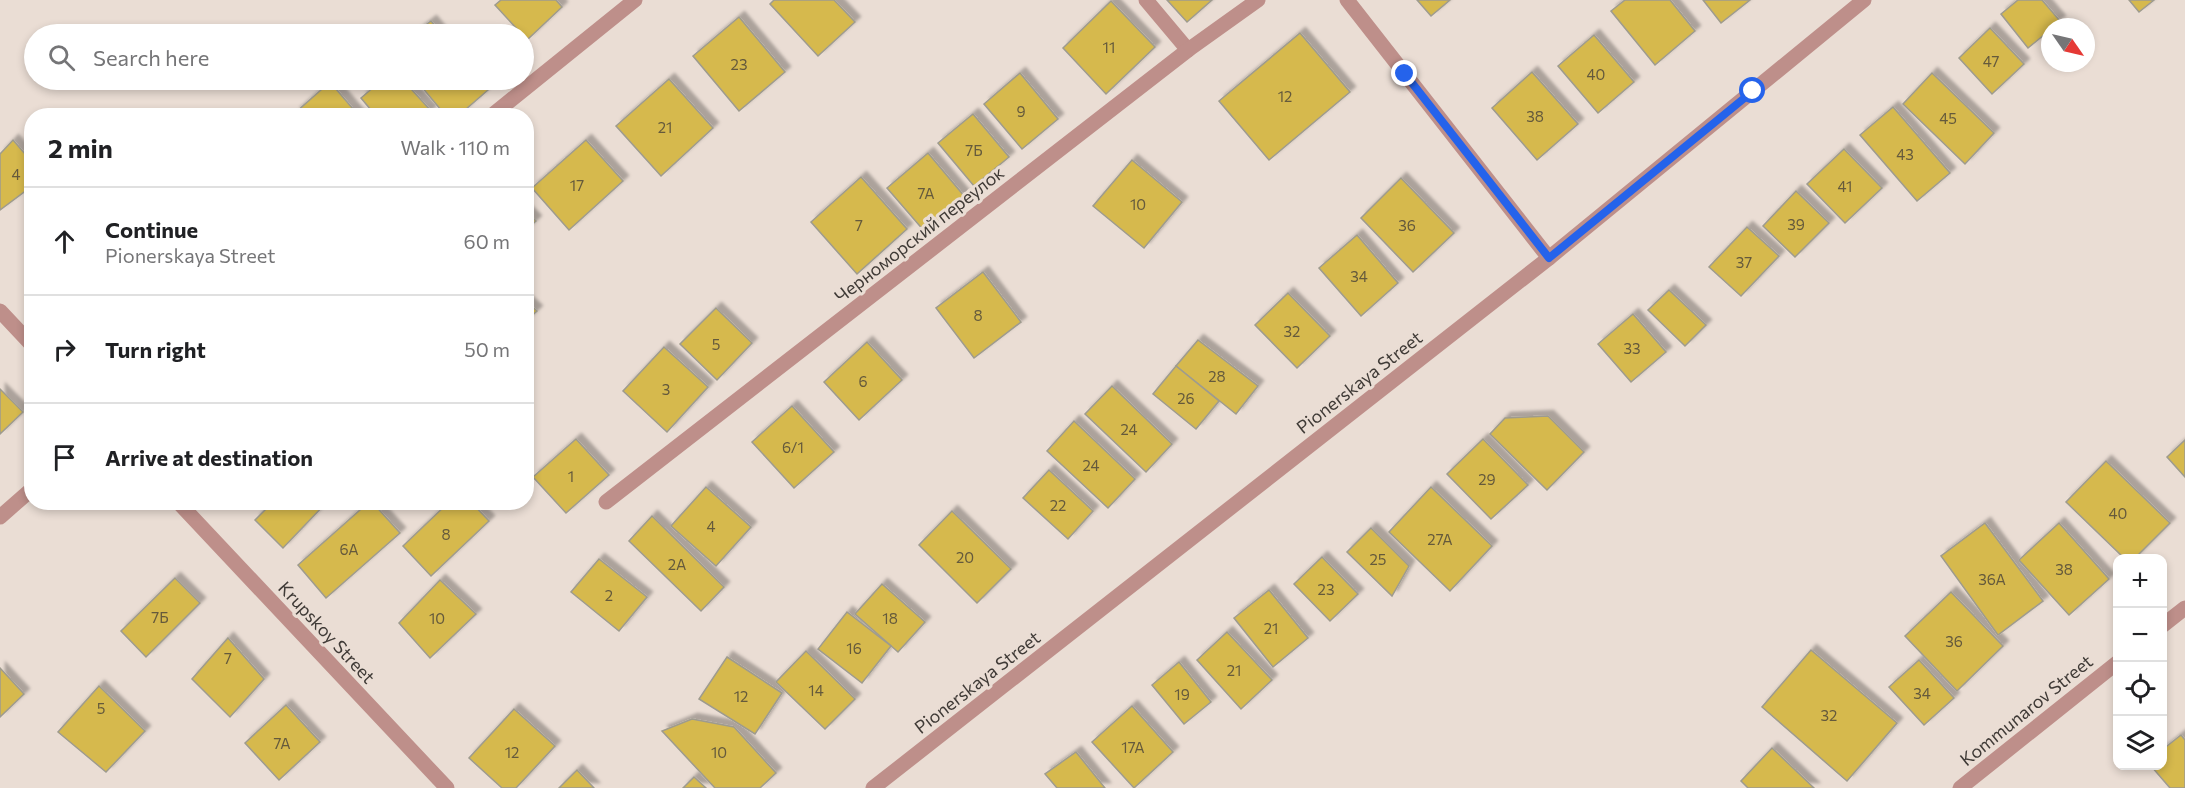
<!DOCTYPE html>
<html lang="en">
<head>
<meta charset="utf-8">
<style>
	:root { --surface:#fff; --page:#f2f2f2; --text:#202124; --muted:#757577; --line:#e0e0e0 }
	body { margin:0; font-family:Commissioner,sans-serif; background:var(--page); color:var(--text) }
	.controls { position:absolute; right:18px; bottom:18px; display:grid; overflow:hidden; border-radius:12px; box-shadow:0 3px 9px #0003 }
	.controls button { width:54px; height:54px; display:grid; place-items:center; padding:0; border:0; border-bottom:2px solid var(--line); background:var(--surface); color:var(--text); font:30px sans-serif }
	.compass { position:absolute; left:2041px; top:18px; width:54px; height:54px; border-radius:50%; background:var(--surface); box-shadow:0 3px 9px #0003; rotate:124deg }
	.stop { position:absolute; width:18px; height:18px; margin:-14px; border:4px solid #2563eb; border-radius:50%; background:#fff }
	.stop.end { background:#2563eb; border-color:#fff; box-shadow:0 2px 6px #0008 }
	.list { margin:0; padding:0; list-style:none }
	h2 { display:flex; justify-content:space-between; align-items:center; height:78px; margin:0; padding:0 24px; font-size:26px }
	h2 small { font-size:20px; font-weight:400; color:var(--muted) }
	.list li { display:grid; grid-template-columns:39px 1fr auto; gap:18px; align-items:center; box-sizing:border-box; height:108px; padding:0 24px; border-top:2px solid var(--line) }
	.list b { display:block; font-size:22px; white-space:nowrap }
	.list p { margin:0; font-size:20px; white-space:nowrap; color:var(--muted) }
	.list em { font-size:20px; font-style:normal; color:var(--muted) }
	.icon { flex:none; width:33px; height:33px; fill:none; stroke:currentColor; stroke-width:2; stroke-linecap:round; stroke-linejoin:round }
	.map { position:relative; flex:none; width:2185px; height:788px; overflow:hidden }
	.search { position:absolute; background:var(--surface); box-shadow:0 3px 9px #0003; left:24px; top:24px; width:510px; height:66px; display:flex; align-items:center; gap:15px; box-sizing:border-box; padding:0 21px; border-radius:33px; color:var(--muted); font-size:22px }
	.panel { position:absolute; background:var(--surface); box-shadow:0 3px 9px #0003; left:24px; top:108px; width:510px; height:402px; border-radius:24px }
	.map>svg:first-child { display:block }
</style>
</head>
<body>
<div class="map">
<svg width="2185" height="788" viewBox="0 0 2185 788">
	<defs>
		<filter id="shadow"><feDropShadow dx="5.5" dy="-5.5" stdDeviation="1.5" flood-color="#0004"/></filter>
	</defs>
	<rect width="100%" height="100%" fill="#eaddd4"/>
	<g fill="#d6b94e" stroke="#9e9b8e" stroke-width="1.5" filter="url(#shadow)">
		<polygon points="501,0 556,0 562,7 527,40 495,5"/>
		<polygon points="774,0 834,0 855,22 818,56 770,4"/>
		<polygon points="1167,0 1212,0 1187,22"/>
		<polygon points="1417,0 1450,0 1431,16"/>
		<polygon points="1625,0 1670,0 1695,31 1655,65 1611,11"/>
		<polygon points="1703,0 1750,0 1721,23"/>
		<polygon points="2018,0 2042,0 2060,21 2050,27 2050,30 2028,48 2001,14"/>
		<polygon points="2129,0 2154,0 2139,12"/>
		<polygon points="1111,1 1155,47 1106,94 1063,48"/>
		<polygon points="739,17 785,72 739,111 693,56"/>
		<polygon points="431,21 442,34 414,34"/>
		<polygon points="1990,28 2024,64 1992,94 1959,58"/>
		<polygon points="1300,33 1350,92 1269,160 1219,101"/>
		<polygon points="1594,35 1634,82 1598,113 1558,66"/>
		<polygon points="1532,72 1578,124 1537,160 1492,108"/>
		<polygon points="1020,73 1058,119 1022,149 984,104"/>
		<polygon points="1932,73 1994,133 1965,164 1903,104"/>
		<polygon points="669,79 713,128 661,176 616,126"/>
		<polygon points="382,80 403,80 431,111 425,116 376,116 361,98"/>
		<polygon points="416,80 479,80 488,90 458,116 446,116"/>
		<polygon points="330,82 359,116 297,116 295,113"/>
		<polygon points="1893,107 1950,173 1917,201 1860,135"/>
		<polygon points="973,114 1009,157 974,186 938,143"/>
		<polygon points="13,140 32,162 32,186 0,210 0,154"/>
		<polygon points="586,140 623,181 569,230 532,188"/>
		<polygon points="1844,149 1882,188 1845,223 1807,184"/>
		<polygon points="928,153 965,197 925,232 887,188"/>
		<polygon points="1132,160 1182,202 1144,248 1093,206"/>
		<polygon points="861,177 907,229 857,274 811,222"/>
		<polygon points="1401,178 1454,233 1413,272 1361,218"/>
		<polygon points="1796,191 1829,223 1795,257 1763,226"/>
		<polygon points="526,211 536,221 526,230"/>
		<polygon points="1747,227 1779,256 1741,296 1709,267"/>
		<polygon points="1357,235 1398,283 1361,316 1319,268"/>
		<polygon points="983,272 1021,322 974,358 936,308"/>
		<polygon points="1669,290 1706,325 1685,346 1648,310"/>
		<polygon points="1288,293 1330,336 1297,368 1255,325"/>
		<polygon points="526,301 537,311 526,321"/>
		<polygon points="716,308 752,343 717,380 680,344"/>
		<polygon points="1633,314 1666,352 1631,382 1598,344"/>
		<polygon points="1198,340 1258,386 1236,414 1176,366"/>
		<polygon points="867,342 902,380 859,420 824,382"/>
		<polygon points="664,347 708,387 667,432 623,391"/>
		<polygon points="1176,366 1219,401 1196,429 1153,394"/>
		<polygon points="1112,386 1172,444 1146,472 1085,414"/>
		<polygon points="0,389 23,412 0,434"/>
		<polygon points="792,406 834,452 794,488 752,442"/>
		<polygon points="1548,416 1584,452 1547,490 1490,434 1505,418"/>
		<polygon points="1074,421 1135,479 1108,508 1047,451"/>
		<polygon points="576,439 609,475 566,513 533,477"/>
		<polygon points="1483,439 1528,485 1491,519 1447,474"/>
		<polygon points="2185,440 2185,477 2167,457"/>
		<polygon points="2106,461 2170,523 2135,558 2124,558 2066,502"/>
		<polygon points="1049,470 1093,511 1068,539 1023,498"/>
		<polygon points="706,487 751,527 716,566 671,526"/>
		<polygon points="1431,487 1492,546 1450,591 1389,532"/>
		<polygon points="273,502 327,502 283,548 255,520"/>
		<polygon points="369,502 372,502 400,533 326,598 298,565"/>
		<polygon points="449,502 471,502 489,521 431,576 403,546"/>
		<polygon points="952,511 1011,569 977,603 919,545"/>
		<polygon points="652,516 724,587 701,611 629,541"/>
		<polygon points="1985,523 2043,601 1998,635 1941,556"/>
		<polygon points="2059,523 2109,579 2069,615 2019,560"/>
		<polygon points="1371,528 1409,566 1392,596 1347,552"/>
		<polygon points="1322,557 1358,594 1330,621 1294,584"/>
		<polygon points="599,559 647,597 619,631 571,592"/>
		<polygon points="175,578 200,603 146,657 121,631"/>
		<polygon points="440,580 476,614 430,658 399,623"/>
		<polygon points="882,584 925,622 898,652 855,614"/>
		<polygon points="1269,590 1308,638 1273,667 1234,618"/>
		<polygon points="1951,592 2003,646 1957,691 1905,636"/>
		<polygon points="847,612 891,646 862,683 818,649"/>
		<polygon points="1227,632 1272,680 1241,709 1197,660"/>
		<polygon points="228,638 264,679 230,717 192,679"/>
		<polygon points="1811,650 1897,723 1847,781 1762,707"/>
		<polygon points="806,651 855,699 825,729 776,682"/>
		<polygon points="727,657 782,693 755,734 699,699"/>
		<polygon points="1919,660 1954,698 1924,725 1889,687"/>
		<polygon points="1179,662 1211,702 1184,724 1152,685"/>
		<polygon points="0,668 24,694 0,717"/>
		<polygon points="99,686 145,731 106,772 58,732"/>
		<polygon points="286,705 320,742 279,780 245,743"/>
		<polygon points="1132,706 1173,752 1134,788 1092,742"/>
		<polygon points="514,709 555,746 516,788 502,788 469,758"/>
		<polygon points="692,719 734,727 776,773 760,788 715,788 662,731"/>
		<polygon points="2181,735 2185,740 2185,788 2170,788 2151,766 2162,766 2162,750"/>
		<polygon points="1772,748 1814,788 1748,788 1741,781"/>
		<polygon points="1076,752 1105,788 1057,788 1045,774"/>
		<polygon points="577,770 594,788 559,788"/>
		<polygon points="694,777 706,788 683,788"/>
	</g>
	<g fill="none" stroke-linecap="round" stroke-linejoin="round">
		<g stroke="#be8f8a" stroke-width="15">
			<polyline points="1146,0 1188,50"/>
			<polyline points="1347,0 1549,258"/>
			<polyline points="491,116 635,0"/>
			<polyline points="0,311 32,345"/>
			<polyline points="178,502 447,788"/>
			<polyline points="606,502 1188,50 1258,0"/>
			<polyline points="0,517 32,489"/>
			<polyline points="2162,626 2185,608"/>
			<polyline points="873,788 1549,258 1864,0"/>
			<polyline points="1960,788 2118,662"/>
		</g>
	</g>
	<g fill="none" stroke-linecap="round" stroke-linejoin="round">
		<polyline stroke="#2563eb" stroke-width="8" points="1405,74 1549,258 1753,91"/>
	</g>
	<g text-anchor="middle" dominant-baseline="central" stroke-width="6" stroke-linejoin="round" paint-order="stroke">
		<g font-size="15" fill="#655a3c">
			<text x="1109" y="47">11</text>
			<text x="1991" y="61">47</text>
			<text x="739" y="64">23</text>
			<text x="1596" y="74">40</text>
			<text x="1285" y="96">12</text>
			<text x="1021" y="111">9</text>
			<text x="1535" y="116">38</text>
			<text x="1948" y="118">45</text>
			<text x="665" y="127">21</text>
			<text x="974" y="150">7Б</text>
			<text x="1905" y="154">43</text>
			<text x="16" y="174">4</text>
			<text x="577" y="185">17</text>
			<text x="1845" y="186">41</text>
			<text x="926" y="193">7А</text>
			<text x="1138" y="204">10</text>
			<text x="1796" y="224">39</text>
			<text x="859" y="225">7</text>
			<text x="1407" y="225">36</text>
			<text x="1744" y="262">37</text>
			<text x="1359" y="276">34</text>
			<text x="978" y="315">8</text>
			<text x="1292" y="331">32</text>
			<text x="716" y="344">5</text>
			<text x="1632" y="348">33</text>
			<text x="1217" y="376">28</text>
			<text x="863" y="381">6</text>
			<text x="666" y="389">3</text>
			<text x="1186" y="398">26</text>
			<text x="1129" y="429">24</text>
			<text x="793" y="447">6/1</text>
			<text x="1091" y="465">24</text>
			<text x="571" y="476">1</text>
			<text x="1487" y="479">29</text>
			<text x="1058" y="505">22</text>
			<text x="2118" y="513">40</text>
			<text x="711" y="526">4</text>
			<text x="446" y="534">8</text>
			<text x="1440" y="539">27А</text>
			<text x="349" y="549">6А</text>
			<text x="965" y="557">20</text>
			<text x="1378" y="559">25</text>
			<text x="677" y="564">2А</text>
			<text x="2064" y="569">38</text>
			<text x="1992" y="579">36А</text>
			<text x="1326" y="589">23</text>
			<text x="609" y="595">2</text>
			<text x="160" y="617">7Б</text>
			<text x="437" y="618">10</text>
			<text x="890" y="618">18</text>
			<text x="1271" y="628">21</text>
			<text x="1954" y="641">36</text>
			<text x="854" y="648">16</text>
			<text x="228" y="658">7</text>
			<text x="1234" y="670">21</text>
			<text x="816" y="690">14</text>
			<text x="1922" y="693">34</text>
			<text x="1182" y="694">19</text>
			<text x="741" y="696">12</text>
			<text x="101" y="708">5</text>
			<text x="1829" y="715">32</text>
			<text x="282" y="743">7А</text>
			<text x="1133" y="747">17А</text>
			<text x="512" y="752">12</text>
			<text x="719" y="752">10</text>
		</g>
		<g font-size="18" fill="#3f3a36" stroke="#eaddd4">
			<text transform="translate(919 234) rotate(-38)">Черноморский переулок</text>
			<text transform="translate(1359 382) rotate(-38)">Pionerskaya Street</text>
			<text transform="translate(327 632) rotate(47)">Krupskoy Street</text>
			<text transform="translate(977 682) rotate(-38)">Pionerskaya Street</text>
			<text transform="translate(2026 710) rotate(-39)">Kommunarov Street</text>
		</g>
	</g>
</svg>
<div class="controls">
<button>+</button>
<button>−</button>
<button><svg class="icon" aria-label="locate" viewBox="0 0 24 24"><circle cx="12" cy="12" r="6"/><path d="M12 2v4M12 18v4M2 12h4M18 12h4"/></svg></button>
<button><svg class="icon" aria-label="layers" viewBox="0 0 24 24"><path d="M12 4l9 5-9 5-9-5zM3 14l9 5 9-5"/></svg></button>
</div>
<svg class="compass" viewBox="-18 -18 36 36"><path d="M0-13l5 13h-10z" fill="#e53935"/><path d="M0 13l5-13h-10z" fill="#757577"/></svg>
<div class="stop" style="left:1753px;top:91px"></div>
<div class="stop end" style="left:1405px;top:74px"></div>
<div class="search"><svg class="icon" aria-label="search" viewBox="0 0 24 24"><circle cx="10" cy="10" r="6"/><path d="M15 15l6 6"/></svg>Search here</div>
<section class="panel">
<h2>2 min<small>Walk · 110 m</small></h2>
<ul class="list">
<li><svg class="icon" aria-label="ahead" viewBox="0 0 24 24"><path d="M12 20V5M6 11l6-6 6 6"/></svg><div><b>Continue</b><p>Pionerskaya Street</p></div><em>60 m</em></li>
<li><svg class="icon" aria-label="right" viewBox="0 0 24 24"><path d="M7 20v-9h11M14 6l5 5-5 5"/></svg><div><b>Turn right</b></div><em>50 m</em></li>
<li><svg class="icon" aria-label="arrive" viewBox="0 0 24 24"><path d="M6 21V4h12l-3 4 3 4H6"/></svg><div><b>Arrive at destination</b></div></li>
</ul>
</section>
</div>
</body>
</html>
